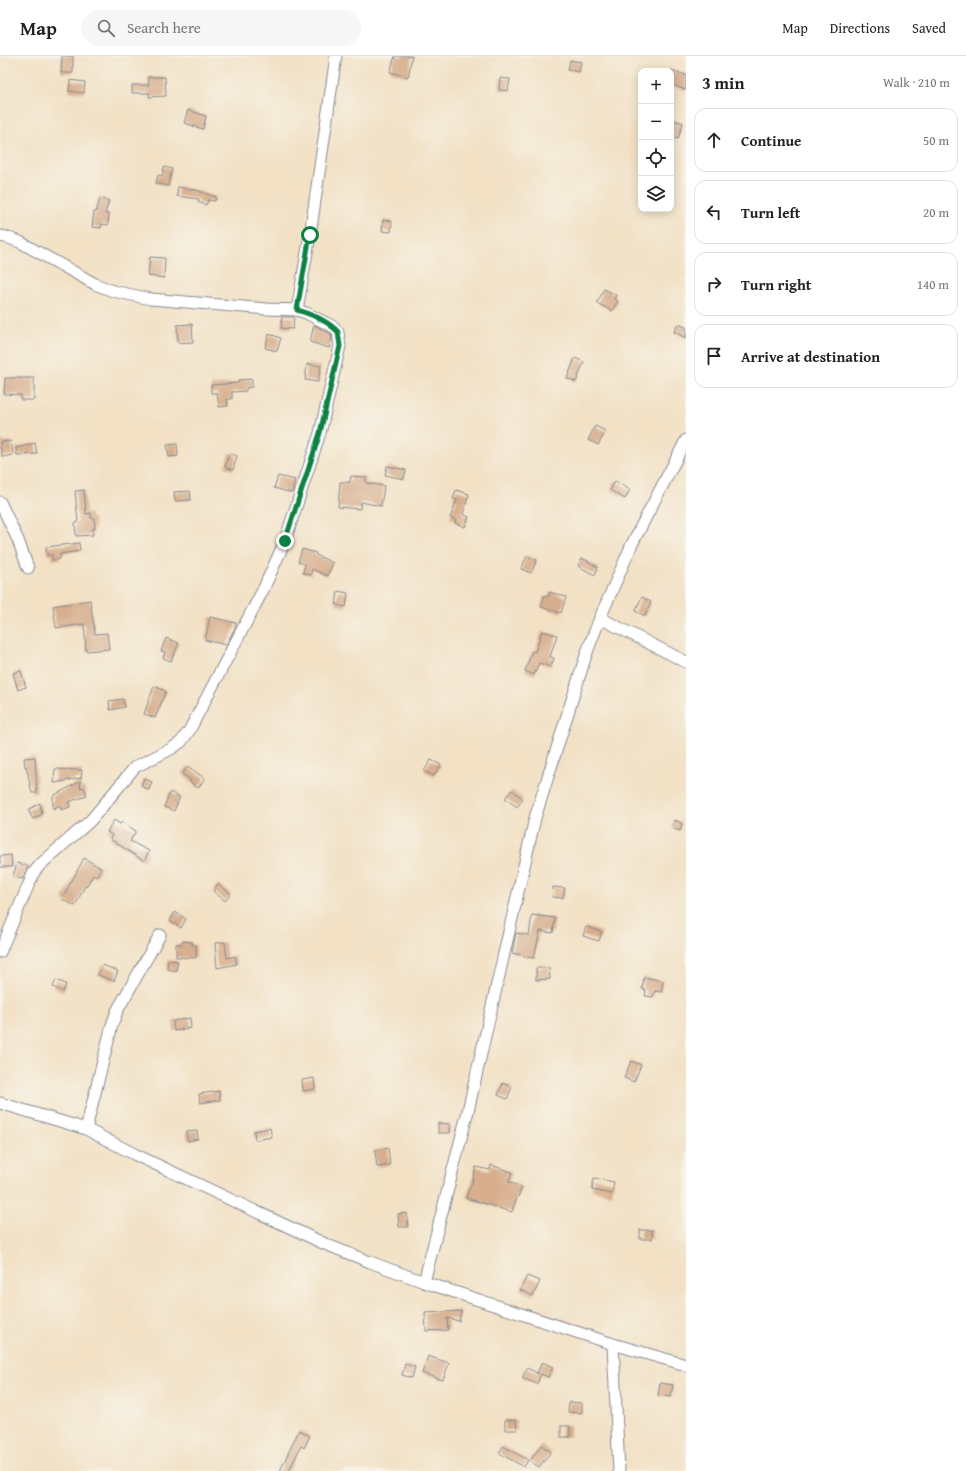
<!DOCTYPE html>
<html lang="en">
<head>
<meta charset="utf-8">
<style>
	:root { --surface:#fff; --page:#f6f6f6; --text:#222; --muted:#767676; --line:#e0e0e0 }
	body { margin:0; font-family:"Gentium Book Plus",serif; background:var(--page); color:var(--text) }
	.controls { position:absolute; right:12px; top:12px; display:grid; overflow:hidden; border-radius:8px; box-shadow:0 2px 10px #0003 }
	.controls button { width:36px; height:36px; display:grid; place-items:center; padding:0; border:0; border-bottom:1px solid var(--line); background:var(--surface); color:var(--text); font:20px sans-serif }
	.stop { position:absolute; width:12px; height:12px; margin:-9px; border:3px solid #0b8043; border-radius:50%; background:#fff }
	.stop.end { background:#0b8043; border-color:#fff; box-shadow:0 1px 4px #0008 }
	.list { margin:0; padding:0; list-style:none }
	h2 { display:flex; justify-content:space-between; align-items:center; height:52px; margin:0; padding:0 16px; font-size:17px }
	h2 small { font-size:13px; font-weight:400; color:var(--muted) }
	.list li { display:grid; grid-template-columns:26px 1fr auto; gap:12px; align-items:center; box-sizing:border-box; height:64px; margin:0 8px 8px; padding:0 8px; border:1px solid var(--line); border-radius:12px }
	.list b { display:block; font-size:15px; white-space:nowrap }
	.list em { font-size:13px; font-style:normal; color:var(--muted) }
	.icon { flex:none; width:22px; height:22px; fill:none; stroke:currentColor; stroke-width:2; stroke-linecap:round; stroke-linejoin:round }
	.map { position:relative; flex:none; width:686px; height:1415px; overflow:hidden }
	header { display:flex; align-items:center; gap:24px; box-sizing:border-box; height:56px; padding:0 20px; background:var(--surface); border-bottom:1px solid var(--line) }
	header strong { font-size:19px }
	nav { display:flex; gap:22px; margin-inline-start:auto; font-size:14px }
	.search { width:280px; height:36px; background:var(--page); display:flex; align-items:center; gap:10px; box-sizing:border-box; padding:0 14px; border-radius:22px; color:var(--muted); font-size:15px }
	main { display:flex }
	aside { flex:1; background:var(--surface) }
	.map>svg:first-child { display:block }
</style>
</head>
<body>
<header>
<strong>Map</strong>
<div class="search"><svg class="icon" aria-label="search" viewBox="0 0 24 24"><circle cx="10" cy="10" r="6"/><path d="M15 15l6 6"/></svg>Search here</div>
<nav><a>Map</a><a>Directions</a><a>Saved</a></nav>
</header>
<main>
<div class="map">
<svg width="686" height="1415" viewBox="0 0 686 1415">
	<rect width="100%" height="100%" fill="#f7f3e8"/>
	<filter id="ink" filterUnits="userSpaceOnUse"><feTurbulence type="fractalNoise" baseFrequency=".025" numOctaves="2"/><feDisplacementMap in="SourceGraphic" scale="8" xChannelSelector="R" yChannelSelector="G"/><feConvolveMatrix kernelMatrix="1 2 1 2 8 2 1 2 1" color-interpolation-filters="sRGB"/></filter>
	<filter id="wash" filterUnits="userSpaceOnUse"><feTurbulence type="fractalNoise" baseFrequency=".012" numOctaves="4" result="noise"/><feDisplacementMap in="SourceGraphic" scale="16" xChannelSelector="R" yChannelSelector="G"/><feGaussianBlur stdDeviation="0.9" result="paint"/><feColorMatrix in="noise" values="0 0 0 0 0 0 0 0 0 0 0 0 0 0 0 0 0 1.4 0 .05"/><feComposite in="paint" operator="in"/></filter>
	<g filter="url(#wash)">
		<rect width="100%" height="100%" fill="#f2e1c5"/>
		<g id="blocks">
			<g fill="#d7af8e">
				<polygon points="62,0 73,0 73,17 61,17"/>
				<polygon points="395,0 412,0 408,21 390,16"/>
				<polygon points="570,4 581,6 579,16 568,14"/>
				<polygon points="671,14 686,19 686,34 671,29"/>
				<polygon points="148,21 165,21 166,40 149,41 149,37 132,37 132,29 149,29"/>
				<polygon points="500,22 510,23 508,35 499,34"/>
				<polygon points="70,24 85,26 84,37 69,35"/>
				<polygon points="188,54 206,60 203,73 184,67"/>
				<polygon points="671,63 683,67 678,83 671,81"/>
				<polygon points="164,111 172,113 168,130 156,127 158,119 162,120"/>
				<polygon points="178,131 196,134 216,141 215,145 208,144 206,149 198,146 199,143 177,140"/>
				<polygon points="100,142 109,145 105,158 109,158 108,169 102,168 101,172 92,171 94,156 96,156"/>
				<polygon points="383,164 392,165 391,176 382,175"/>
				<polygon points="150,201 165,202 164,222 148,220"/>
				<polygon points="604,233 616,239 614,243 618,245 612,255 597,247"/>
				<polygon points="282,261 294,261 293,273 281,272"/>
				<polygon points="192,268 193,286 178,287 177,269"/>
				<polygon points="678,268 686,271 686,282 674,276"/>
				<polygon points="314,269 329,277 331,279 332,282 329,292 310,286"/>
				<polygon points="269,278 281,282 277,295 265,292"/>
				<polygon points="575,302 584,306 576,326 567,322"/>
				<polygon points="307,308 321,310 318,326 305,324"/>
				<polygon points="5,322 34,322 34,344 21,344 21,339 4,338"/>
				<polygon points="252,323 252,331 246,332 246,335 232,336 232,343 227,343 228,350 219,351 217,337 211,337 211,329 238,327 238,324"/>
				<polygon points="595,370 606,375 598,389 588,384"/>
				<polygon points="11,385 13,399 2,401 0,386"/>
				<polygon points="35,387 37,398 17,399 16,392"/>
				<polygon points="177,388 178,400 169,401 167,389"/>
				<polygon points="229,397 237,400 233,414 225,411"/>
				<polygon points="387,410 406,414 404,423 385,419"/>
				<polygon points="278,420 295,424 292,437 274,432"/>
				<polygon points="351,420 366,421 366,427 384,430 381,450 361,446 360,453 338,451 340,426 350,426"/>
				<polygon points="615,425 630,434 625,443 610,434"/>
				<polygon points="84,434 86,458 91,457 91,462 94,462 95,473 92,473 93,479 76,480 75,467 78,467 75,435"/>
				<polygon points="456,434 469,438 463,458 469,461 465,471 455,467 456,464 450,462 457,444 453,443"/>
				<polygon points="190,435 191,444 175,445 174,436"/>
				<polygon points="79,487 80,495 60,498 60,503 52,504 52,499 47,499 46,491"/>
				<polygon points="302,493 316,497 316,499 333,507 327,520 312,513 311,519 303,517 305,508 298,506"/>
				<polygon points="527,500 537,504 531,517 521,513"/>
				<polygon points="582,502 598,511 595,519 578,510"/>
				<polygon points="338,535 348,537 346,551 336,549"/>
				<polygon points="550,536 566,541 561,557 541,551 544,540 548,541"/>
				<polygon points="642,541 651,546 645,560 635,555"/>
				<polygon points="90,544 95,578 107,577 109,593 86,595 84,568 56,572 53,550"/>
				<polygon points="210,561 236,567 235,572 226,589 205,584"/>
				<polygon points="542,575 557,579 550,601 554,602 551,611 539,607 534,619 525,615 532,595 535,596"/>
				<polygon points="166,582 179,587 171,605 163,602 165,596 161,595"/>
				<polygon points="21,615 26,631 18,634 13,617"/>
				<polygon points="154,630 166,635 155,662 144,658"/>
				<polygon points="123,643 125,651 110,654 109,645"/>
				<polygon points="35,701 37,737 32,737 26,710 25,711 24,702"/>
				<polygon points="431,704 441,709 434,720 424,715"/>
				<polygon points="187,711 205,722 198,732 190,726 191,724 182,718"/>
				<polygon points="55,713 82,714 81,722 54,727"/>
				<polygon points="144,722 152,726 149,734 141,730"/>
				<polygon points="81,725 80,732 84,731 87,740 68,746 70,751 61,754 60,749 53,753 53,740"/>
				<polygon points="512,734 523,743 517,751 505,742"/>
				<polygon points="170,736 180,741 174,755 164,751"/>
				<polygon points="40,747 42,758 33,763 28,754"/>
				<polygon points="114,764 120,768 122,766 136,775 130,785 149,795 144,805 110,783 112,779 107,776"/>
				<polygon points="674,764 682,767 680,775 672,772"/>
				<polygon points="11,799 12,811 0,811 0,800"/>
				<polygon points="84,802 101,812 96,821 93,819 86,831 85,830 75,850 62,843"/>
				<polygon points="17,807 28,810 23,823 13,821"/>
				<polygon points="218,828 231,838 225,845 213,835"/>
				<polygon points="553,831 565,832 563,842 552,841"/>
				<polygon points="175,856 186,863 181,872 170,865"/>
				<polygon points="532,859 555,862 553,877 540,875 534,902 512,897 516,877 529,879"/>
				<polygon points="586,871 602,876 599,885 583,880"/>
				<polygon points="182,885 192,886 192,889 196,889 196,902 176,901 176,888 182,888"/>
				<polygon points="225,886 227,902 235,900 237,908 217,912 215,887"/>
				<polygon points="168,904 178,905 176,915 167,913"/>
				<polygon points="102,909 118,915 114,925 98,919"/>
				<polygon points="536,912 549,912 550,923 536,924"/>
				<polygon points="644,921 663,925 661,936 655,935 653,941 645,940 646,934 642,933"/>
				<polygon points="56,924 66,928 63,936 53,931"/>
				<polygon points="190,962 191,972 174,975 173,965"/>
				<polygon points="631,1005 641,1009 634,1026 624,1022"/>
				<polygon points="314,1022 315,1033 303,1035 302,1024"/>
				<polygon points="503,1027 512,1031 507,1043 498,1039"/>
				<polygon points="219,1035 220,1044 200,1047 199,1038"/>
				<polygon points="438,1067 450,1068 450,1077 438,1077"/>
				<polygon points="270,1072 272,1081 255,1084 254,1075"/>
				<polygon points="197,1075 198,1083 188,1085 186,1076"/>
				<polygon points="388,1092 390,1109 377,1111 375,1094"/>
				<polygon points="491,1109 512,1116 509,1126 522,1131 518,1141 517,1141 512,1156 466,1142 470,1130 471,1130 476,1111 490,1114"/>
				<polygon points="594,1122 614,1126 612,1138 592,1134"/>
				<polygon points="407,1157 408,1171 399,1171 398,1158"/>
				<rect x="640" y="1174" width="12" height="9"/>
				<polygon points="527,1220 540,1225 533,1240 520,1234"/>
				<polygon points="461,1255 459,1265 447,1262 448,1274 426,1275 425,1257"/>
				<polygon points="428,1300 449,1307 443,1324 422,1317"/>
				<polygon points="542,1306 553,1311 548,1321 541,1318 537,1328 522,1322 527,1312 539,1318 537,1317"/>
				<polygon points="405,1308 415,1311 412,1322 402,1319"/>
				<polygon points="660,1327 673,1329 671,1341 658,1339"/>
				<polygon points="569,1346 582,1347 582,1357 568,1356"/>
				<polygon points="505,1364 516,1364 517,1374 505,1374"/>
				<rect x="561" y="1370" width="9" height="11"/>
				<polygon points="299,1374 310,1380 304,1392 301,1390 289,1415 280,1415"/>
				<polygon points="541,1389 551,1396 539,1411 530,1405"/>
				<polygon points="503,1390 528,1404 524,1411 499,1397"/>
			</g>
		</g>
	</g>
	<g filter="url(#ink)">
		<use href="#blocks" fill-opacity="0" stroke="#868892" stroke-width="1"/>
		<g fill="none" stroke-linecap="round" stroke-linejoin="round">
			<g stroke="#868892" stroke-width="13">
				<g id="minor">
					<polyline points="0,180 6,181 20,186 95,228 113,235 151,243 267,253 297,254 306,257 334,271 338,276 340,290 320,377 285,485 263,534 189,675 181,686 171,693 135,711 91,764 41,808 34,816 0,896"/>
					<polyline points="297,254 310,179 336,0"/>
					<polyline points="0,446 18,484 28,512"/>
					<polyline points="600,562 686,606"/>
					<polyline points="0,1047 86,1073 136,1099 325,1188 370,1206 424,1226 613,1288 686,1309"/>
					<polyline points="86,1073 112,969 117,955 160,879"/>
					<polyline points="424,1226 468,1055 535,762 587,596 600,562 632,488 686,384"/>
					<polyline points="613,1288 619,1415"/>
				</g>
			</g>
			<use href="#minor" stroke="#fff" stroke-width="11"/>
		</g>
	</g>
	<g fill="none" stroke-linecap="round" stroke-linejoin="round" filter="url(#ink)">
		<path stroke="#0b8043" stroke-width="5" d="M285,485L320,377L340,290L338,276C328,265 311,258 297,254L310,179"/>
	</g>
</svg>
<div class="controls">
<button>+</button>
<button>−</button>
<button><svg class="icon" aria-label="locate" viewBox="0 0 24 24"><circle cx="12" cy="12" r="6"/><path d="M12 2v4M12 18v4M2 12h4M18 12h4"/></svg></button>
<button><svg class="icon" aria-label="layers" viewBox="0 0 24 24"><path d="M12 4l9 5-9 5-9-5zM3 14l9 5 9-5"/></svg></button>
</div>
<div class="stop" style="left:310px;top:179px"></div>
<div class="stop end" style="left:285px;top:485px"></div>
</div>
<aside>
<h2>3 min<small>Walk · 210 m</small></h2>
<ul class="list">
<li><svg class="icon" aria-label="ahead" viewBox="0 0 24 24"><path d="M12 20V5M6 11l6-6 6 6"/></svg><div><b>Continue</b></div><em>50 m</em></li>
<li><svg class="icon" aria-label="left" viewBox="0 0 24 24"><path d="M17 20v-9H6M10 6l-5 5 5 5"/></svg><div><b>Turn left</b></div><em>20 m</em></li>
<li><svg class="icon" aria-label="right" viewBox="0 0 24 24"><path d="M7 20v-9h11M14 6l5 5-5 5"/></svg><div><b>Turn right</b></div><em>140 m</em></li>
<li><svg class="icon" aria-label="arrive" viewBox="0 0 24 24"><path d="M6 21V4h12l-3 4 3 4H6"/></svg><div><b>Arrive at destination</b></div></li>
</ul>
</aside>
</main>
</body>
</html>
